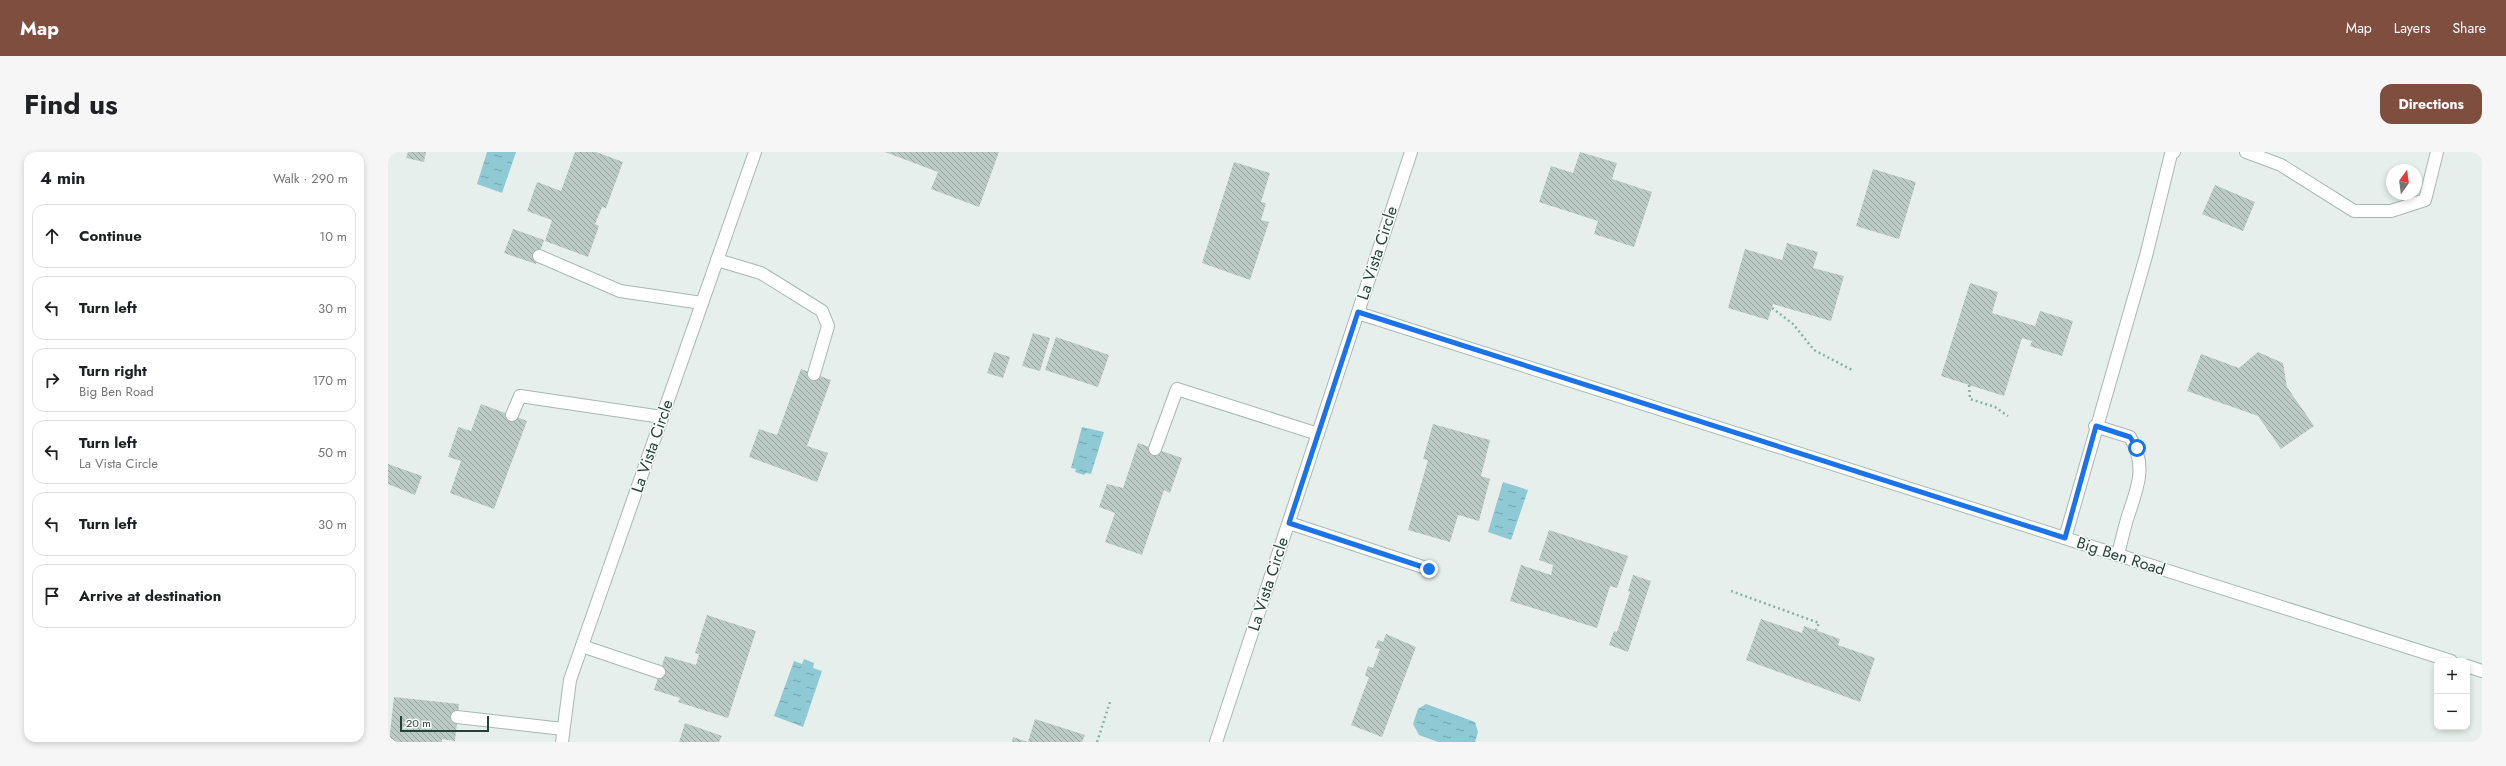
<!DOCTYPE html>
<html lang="en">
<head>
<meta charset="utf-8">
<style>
	:root { --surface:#fff; --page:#f6f6f6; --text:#202124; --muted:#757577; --line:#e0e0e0; --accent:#7f4e3f }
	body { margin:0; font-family:Jost,sans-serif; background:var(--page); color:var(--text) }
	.controls { position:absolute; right:12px; bottom:12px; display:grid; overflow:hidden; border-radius:8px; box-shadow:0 2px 6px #0003 }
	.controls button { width:36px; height:36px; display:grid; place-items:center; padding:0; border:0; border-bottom:1px solid var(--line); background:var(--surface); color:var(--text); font:20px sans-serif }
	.compass { position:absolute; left:1998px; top:12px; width:36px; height:36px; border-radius:50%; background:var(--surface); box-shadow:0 2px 6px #0003; rotate:14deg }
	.scale { position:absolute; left:12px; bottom:10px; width:89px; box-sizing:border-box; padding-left:4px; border:2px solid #24423a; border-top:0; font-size:11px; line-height:14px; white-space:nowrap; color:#24423a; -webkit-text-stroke:3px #f7fbf9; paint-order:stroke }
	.stop { position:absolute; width:12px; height:12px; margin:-9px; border:3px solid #1a73e8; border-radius:50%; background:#fff }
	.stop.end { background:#1a73e8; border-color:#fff; box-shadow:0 1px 4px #0008 }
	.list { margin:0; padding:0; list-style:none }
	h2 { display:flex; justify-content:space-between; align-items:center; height:52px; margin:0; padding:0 16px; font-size:17px }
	h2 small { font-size:13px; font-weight:400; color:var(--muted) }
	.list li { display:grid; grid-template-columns:26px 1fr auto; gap:12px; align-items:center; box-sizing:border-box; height:64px; margin:0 8px 8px; padding:0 8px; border:1px solid var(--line); border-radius:12px }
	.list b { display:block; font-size:15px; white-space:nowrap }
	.list p { margin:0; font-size:13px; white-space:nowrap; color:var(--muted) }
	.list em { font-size:13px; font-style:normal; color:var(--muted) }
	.icon { flex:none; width:22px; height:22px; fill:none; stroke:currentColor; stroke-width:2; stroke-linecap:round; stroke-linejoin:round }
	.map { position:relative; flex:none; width:2094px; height:590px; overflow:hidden; border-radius:12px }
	header { display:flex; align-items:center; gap:24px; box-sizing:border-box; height:56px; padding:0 20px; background:var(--accent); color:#fff }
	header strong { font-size:19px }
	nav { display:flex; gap:22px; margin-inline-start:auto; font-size:14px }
	.intro { display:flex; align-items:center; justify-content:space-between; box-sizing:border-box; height:96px; padding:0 24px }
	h1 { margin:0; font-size:28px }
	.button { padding:10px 18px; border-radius:12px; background:var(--accent); color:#fff; font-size:14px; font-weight:700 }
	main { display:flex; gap:24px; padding:0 24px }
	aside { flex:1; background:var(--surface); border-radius:12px; box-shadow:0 2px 6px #0003 }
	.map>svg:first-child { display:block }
</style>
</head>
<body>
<header>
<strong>Map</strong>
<nav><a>Map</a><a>Layers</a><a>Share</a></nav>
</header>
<div class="intro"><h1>Find us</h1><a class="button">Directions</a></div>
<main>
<aside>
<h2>4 min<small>Walk · 290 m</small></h2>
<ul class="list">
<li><svg class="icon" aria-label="ahead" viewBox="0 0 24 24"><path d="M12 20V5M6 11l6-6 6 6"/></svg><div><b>Continue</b></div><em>10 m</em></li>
<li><svg class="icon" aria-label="left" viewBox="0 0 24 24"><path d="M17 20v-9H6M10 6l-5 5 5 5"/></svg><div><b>Turn left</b></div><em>30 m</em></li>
<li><svg class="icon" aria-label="right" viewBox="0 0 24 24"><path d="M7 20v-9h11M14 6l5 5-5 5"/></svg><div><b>Turn right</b><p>Big Ben Road</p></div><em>170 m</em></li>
<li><svg class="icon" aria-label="left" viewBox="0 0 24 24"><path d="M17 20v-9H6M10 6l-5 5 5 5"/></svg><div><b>Turn left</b><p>La Vista Circle</p></div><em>50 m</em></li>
<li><svg class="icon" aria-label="left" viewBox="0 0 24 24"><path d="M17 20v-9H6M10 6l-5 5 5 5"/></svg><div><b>Turn left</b></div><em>30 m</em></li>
<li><svg class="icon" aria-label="arrive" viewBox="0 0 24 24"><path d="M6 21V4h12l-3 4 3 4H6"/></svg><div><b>Arrive at destination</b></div></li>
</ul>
</aside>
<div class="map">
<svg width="2094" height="590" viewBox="0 0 2094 590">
	<defs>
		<pattern id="water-ripples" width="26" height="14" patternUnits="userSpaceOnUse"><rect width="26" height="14" fill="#8ec9d4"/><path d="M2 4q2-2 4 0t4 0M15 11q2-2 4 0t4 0" fill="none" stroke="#74a5ad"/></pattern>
		<pattern id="building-back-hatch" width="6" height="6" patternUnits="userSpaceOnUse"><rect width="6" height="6" fill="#bbcac4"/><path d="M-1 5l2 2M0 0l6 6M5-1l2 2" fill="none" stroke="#98a6a0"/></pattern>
	</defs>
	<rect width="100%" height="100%" fill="#e6efeb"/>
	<g fill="url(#water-ripples)">
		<polygon points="99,0 128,0 114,41 89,32"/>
		<polygon points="694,275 716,280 703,322 698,321 696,323 687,320 688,317 683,316"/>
		<polygon points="1115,330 1140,338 1123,388 1100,380"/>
		<polygon points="416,507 426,511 425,516 434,519 415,575 386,564 406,509 414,512"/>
		<polygon points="1038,552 1087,570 1090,580 1087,590 1050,590 1031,583 1025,572 1030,557"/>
	</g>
	<g fill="url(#building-back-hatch)">
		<polygon points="20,0 38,0 36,10 18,6"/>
		<polygon points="187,0 208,0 235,10 218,56 214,55 207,72 211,74 200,105 157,89 164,68 139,59 149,30 173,39"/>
		<polygon points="497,0 611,0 591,55 543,37 550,20"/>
		<polygon points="1192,0 1229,11 1224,27 1264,40 1246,95 1206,82 1210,69 1151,50 1163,14 1185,21"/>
		<polygon points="846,10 882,21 873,50 878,51 873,68 881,70 862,128 814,111"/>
		<polygon points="1485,17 1528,30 1511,87 1468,74"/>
		<polygon points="1827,33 1867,50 1855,79 1814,62"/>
		<polygon points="125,77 156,88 148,112 116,101"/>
		<polygon points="1399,91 1430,100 1425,116 1456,124 1443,169 1385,152 1380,168 1340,156 1357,97 1394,108"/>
		<polygon points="1582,131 1610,140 1604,161 1647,174 1652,159 1685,169 1674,204 1642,194 1644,189 1634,186 1616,244 1553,224"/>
		<polygon points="645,181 662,186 652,219 634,214"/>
		<polygon points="668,185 721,203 710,235 657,218"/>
		<polygon points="606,200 622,205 615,226 599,221"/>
		<polygon points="1870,200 1895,211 1899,235 1926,274 1893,297 1870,264 1799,239 1813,202 1851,216"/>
		<polygon points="413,217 443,228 419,294 440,301 429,330 361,305 371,277 389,283"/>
		<polygon points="93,252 139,269 106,357 62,341 73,309 60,305 70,275 83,279"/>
		<polygon points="1045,272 1102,288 1093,324 1102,327 1091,369 1070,363 1062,390 1020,378 1040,308 1035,307"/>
		<polygon points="750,291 794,306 782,341 776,338 754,403 717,390 727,361 711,355 719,332 735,336"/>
		<polygon points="0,312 34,324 27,343 0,332"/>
		<polygon points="1161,378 1240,404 1229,436 1222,434 1209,476 1122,449 1133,413 1163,423 1165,413 1151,408"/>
		<polygon points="1245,423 1263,429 1240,500 1221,493 1226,479 1229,480 1242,440 1240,439"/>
		<polygon points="319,463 368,479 340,566 290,550 292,546 266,538 277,504 308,513 311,502 307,501"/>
		<polygon points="1373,467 1414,481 1416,474 1452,487 1450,493 1487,506 1472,550 1358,508"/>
		<polygon points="998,482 1028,495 994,585 963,573 981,525 977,524 980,514 985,516 992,497 987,496 990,488 995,490"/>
		<polygon points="6,545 71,552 67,589 54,587 54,590 1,590"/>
		<polygon points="647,567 697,583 694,590 640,590"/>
		<polygon points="297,571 334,584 331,590 291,590"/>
		<polygon points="625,585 640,590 624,590"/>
	</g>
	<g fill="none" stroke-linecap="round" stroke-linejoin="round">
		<g stroke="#a8b8b2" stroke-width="14">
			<g id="lane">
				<polyline points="1858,0 1893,13 1966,59 2003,59 2037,48 2049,0"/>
				<polyline points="151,104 232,139 314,151"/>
				<polyline points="329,108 373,121 434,159 440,174 426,222"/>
				<polyline points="124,263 132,244 274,265"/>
				<path d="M1707,274L1742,285C1759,313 1750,335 1740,364C1736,377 1733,390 1730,403"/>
				<polyline points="767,297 789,237 930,282"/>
				<polyline points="901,371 1041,417"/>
				<polyline points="1677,386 1758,104 1783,2 1786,0"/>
				<polyline points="194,494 271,520"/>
				<polyline points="69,565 175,577"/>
			</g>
		</g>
		<g stroke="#a8b8b2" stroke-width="14">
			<g id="street">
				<polyline points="970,161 2063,509"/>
				<polyline points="2079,514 2094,519"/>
				<polyline points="174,590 182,528 367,0"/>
				<polyline points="828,590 1023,0"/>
			</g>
		</g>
		<g stroke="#86b3a5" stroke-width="2.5" stroke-dasharray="2 3" stroke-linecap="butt">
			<polyline points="1384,156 1405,172 1426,198 1464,218"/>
			<polyline points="1581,233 1582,247 1607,255 1620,264"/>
			<polyline points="1343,439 1431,471 1428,478"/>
			<polyline points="709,590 722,550"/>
		</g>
		<use href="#lane" stroke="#fff" stroke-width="12"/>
		<use href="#street" stroke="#fff" stroke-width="12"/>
	</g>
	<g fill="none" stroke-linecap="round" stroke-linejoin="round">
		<polyline stroke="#1a73e8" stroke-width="5" points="1041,417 901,371 970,160 1677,386 1708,274 1742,285 1749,296"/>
	</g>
	<g text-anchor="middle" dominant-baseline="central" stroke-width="3" stroke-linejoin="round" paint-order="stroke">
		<g font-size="16" fill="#24423a" stroke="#f7fbf9">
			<text transform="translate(989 101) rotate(-72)">La Vista Circle</text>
			<text transform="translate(264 294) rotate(-71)">La Vista Circle</text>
			<text transform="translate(1733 404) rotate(18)">Big Ben Road</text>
			<text transform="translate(880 432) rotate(-72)">La Vista Circle</text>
		</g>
	</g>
</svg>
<div class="controls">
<button>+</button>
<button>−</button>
</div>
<svg class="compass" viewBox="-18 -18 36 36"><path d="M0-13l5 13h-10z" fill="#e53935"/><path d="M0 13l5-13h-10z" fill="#757577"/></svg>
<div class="scale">20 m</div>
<div class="stop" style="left:1749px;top:296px"></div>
<div class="stop end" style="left:1041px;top:417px"></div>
</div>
</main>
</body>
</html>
